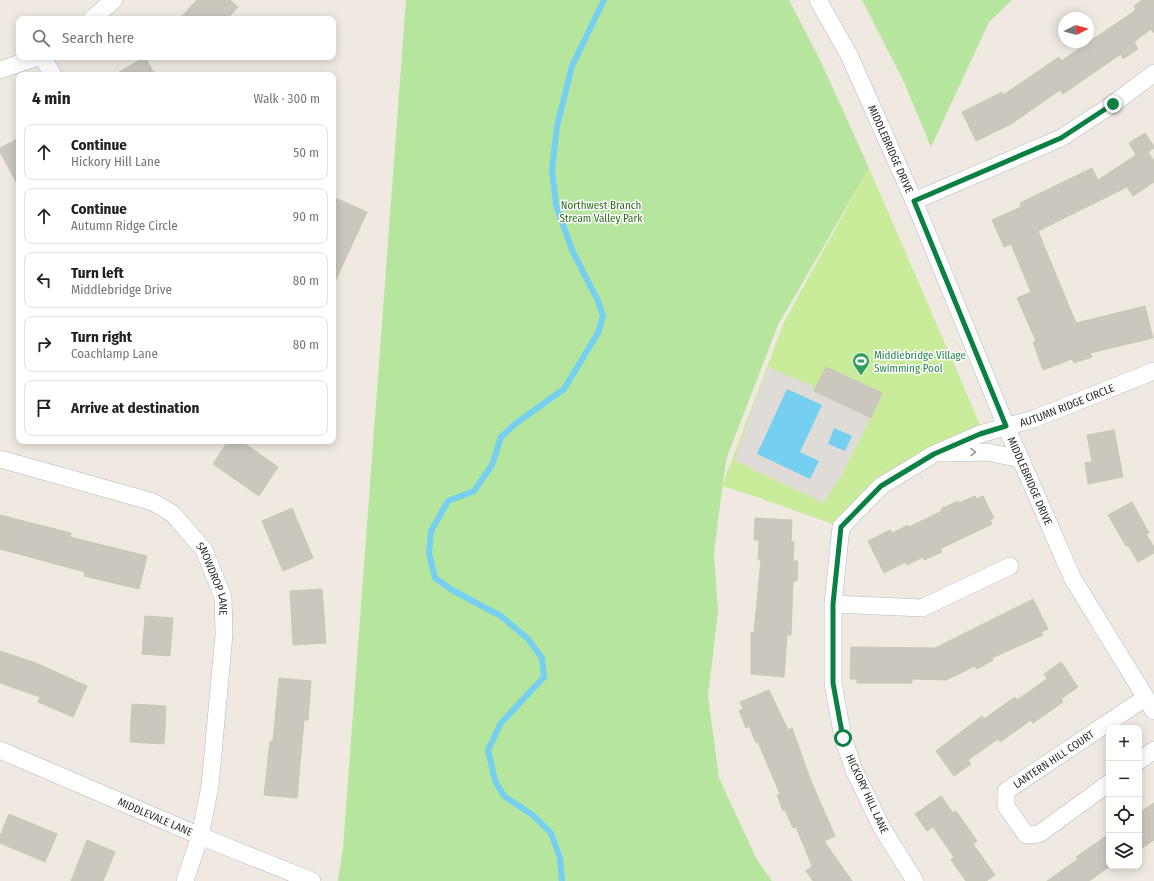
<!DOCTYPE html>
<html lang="en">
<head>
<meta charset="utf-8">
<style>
	:root { --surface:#fff; --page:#f2f2f2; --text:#222; --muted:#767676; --line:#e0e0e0 }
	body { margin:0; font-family:"Fira Sans Condensed",sans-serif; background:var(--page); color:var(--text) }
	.controls { position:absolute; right:12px; bottom:12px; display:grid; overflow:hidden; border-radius:8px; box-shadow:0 2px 10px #0003 }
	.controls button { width:36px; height:36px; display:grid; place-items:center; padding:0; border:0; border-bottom:1px solid var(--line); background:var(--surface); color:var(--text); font:20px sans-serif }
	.compass { position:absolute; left:1058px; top:12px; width:36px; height:36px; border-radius:50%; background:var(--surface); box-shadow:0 2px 10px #0003; rotate:85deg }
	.stop { position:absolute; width:12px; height:12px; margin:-9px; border:3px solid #0b8043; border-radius:50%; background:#fff }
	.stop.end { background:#0b8043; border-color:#fff; box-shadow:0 1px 4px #0008 }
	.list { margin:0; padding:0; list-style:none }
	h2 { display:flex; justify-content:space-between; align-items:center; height:52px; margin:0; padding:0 16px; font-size:17px }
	h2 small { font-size:13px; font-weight:400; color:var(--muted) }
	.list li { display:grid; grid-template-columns:26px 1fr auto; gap:12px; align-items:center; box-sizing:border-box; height:56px; margin:0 8px 8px; padding:0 8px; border:1px solid var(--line); border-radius:8px }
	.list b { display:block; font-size:15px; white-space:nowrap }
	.list p { margin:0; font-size:13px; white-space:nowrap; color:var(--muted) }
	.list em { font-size:13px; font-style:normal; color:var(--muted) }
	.icon { flex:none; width:22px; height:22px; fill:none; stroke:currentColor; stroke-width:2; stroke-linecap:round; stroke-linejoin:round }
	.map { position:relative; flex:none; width:1154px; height:881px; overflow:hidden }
	.search { position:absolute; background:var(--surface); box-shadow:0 2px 10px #0003; left:16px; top:16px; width:320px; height:44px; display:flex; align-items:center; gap:10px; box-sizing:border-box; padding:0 14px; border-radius:8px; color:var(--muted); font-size:15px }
	.panel { position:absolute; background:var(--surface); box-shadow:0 2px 10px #0003; left:16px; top:72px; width:320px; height:372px; border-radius:8px }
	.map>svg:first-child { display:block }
</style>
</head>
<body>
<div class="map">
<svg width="1154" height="881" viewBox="0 0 1154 881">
	<rect width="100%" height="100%" fill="#efe9e1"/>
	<g fill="#b6e59e">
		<polygon points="406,0 789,0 821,62 869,168 778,325 727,457 723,481 714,553 718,612 708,696 719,778 757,860 772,881 338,881 343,848"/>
		<polygon points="862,0 1012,0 989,22 931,147 903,80"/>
	</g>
	<polygon fill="#c9ec9a" points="869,168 982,429 934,454 841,527 751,495 722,486 784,322"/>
	<path fill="#dfdcd8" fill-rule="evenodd" d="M768,367L813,386L814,391L871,418L840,478L823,503L734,460ZM787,389L822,405L800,452Z"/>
	<g fill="#75cff0">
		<polygon points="787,389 822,405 800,452 819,461 810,479 757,454"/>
		<polygon points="834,428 852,436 845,451 828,444"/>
	</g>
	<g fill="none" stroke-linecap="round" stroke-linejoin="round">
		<polyline stroke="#75cff0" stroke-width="6" points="562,881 560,858 551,833 534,816 504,796 495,781 488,750 501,723 544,677 542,658 528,639 501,616 452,590 435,578 429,553 431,531 448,501 474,491 492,465 501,437 515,424 564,389 598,333 603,316 598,301 572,250 556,205 552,170 557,126 572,66 604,0"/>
	</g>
	<g fill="#cbc7bf" stroke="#cbc5ba">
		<polygon points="197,0 230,0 238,7 227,19 179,19"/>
		<polygon points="1142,0 1154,0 1154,33 1151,29 1134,42 1138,49 1123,59 1121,54 1063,94 1060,90 1011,124 976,141 962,112 1002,92 1003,95 1059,57 1061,61 1136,10 1134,6"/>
		<polygon points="145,57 155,75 114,75"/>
		<polygon points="1145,133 1154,146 1154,148 1148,152 1154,161 1154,182 1133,196 1127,187 1038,231 1076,323 1145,306 1153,338 1090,353 1092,357 1074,363 1072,359 1043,370 1033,342 1036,341 1017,298 1031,292 1011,244 1004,247 992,220 1021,207 1020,203 1092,168 1098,180 1136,155 1129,143"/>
		<polygon points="19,138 19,187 0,152 0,148"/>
		<polygon points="333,197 367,212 333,286"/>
		<polygon points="826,367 882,393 871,418 814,391"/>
		<polygon points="1114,430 1123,477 1088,484 1085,463 1092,462 1087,435"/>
		<polygon points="228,441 241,441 278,467 259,496 213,464"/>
		<polygon points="975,496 976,499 983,496 994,518 990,520 992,524 940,549 942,552 924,560 923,557 907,565 906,562 884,573 868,541 890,530 892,533 908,525 909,527 942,511 941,509 958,501 959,503"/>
		<polygon points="1132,502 1149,533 1146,534 1154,547 1154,553 1138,562 1128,545 1126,546 1108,515"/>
		<polygon points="292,508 313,558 283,571 262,521"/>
		<polygon points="0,515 71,533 70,537 147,556 139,589 84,576 85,572 0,549"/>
		<polygon points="755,518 792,520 791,541 794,542 793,561 798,561 797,581 793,581 791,635 787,635 784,677 751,674 751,632 754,633 761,559 758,559 759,540 754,540"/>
		<polygon points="322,589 326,643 293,645 290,591"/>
		<polygon points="1033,599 1048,629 1041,632 1043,635 992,658 993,660 977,669 975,666 946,680 912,679 912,683 857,683 857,679 850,679 851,647 935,648"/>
		<polygon points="145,616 173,618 170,656 142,654"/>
		<polygon points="0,651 36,663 87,686 73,717 38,702 40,697 0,683"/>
		<polygon points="1061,662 1078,687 1061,699 1063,702 1033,723 1031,720 1000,742 998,739 968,760 971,764 954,776 936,751 982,716 984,719 1015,697 1017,700 1047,679 1044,674"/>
		<polygon points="279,678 311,681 308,720 304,720 297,798 264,795 270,741 273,741"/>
		<polygon points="769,690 788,730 792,728 811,781 835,836 824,841 852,881 813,881 806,871 812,866 796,827 793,828 785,810 783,811 777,795 780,794 758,742 756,743 749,726 746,728 739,711 743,709 740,702"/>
		<polygon points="132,704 166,706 164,744 130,742"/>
		<polygon points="941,796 953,813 956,811 977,841 973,844 995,875 986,881 966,881 951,860 954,857 933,827 927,831 915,814"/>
		<polygon points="1154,803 1154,840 1139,850 1139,813"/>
		<polygon points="9,814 57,834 45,862 0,843 0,836"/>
		<polygon points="1109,834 1109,867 1089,881 1047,881 1078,859 1076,857"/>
		<polygon points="87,840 115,852 103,881 71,881"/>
	</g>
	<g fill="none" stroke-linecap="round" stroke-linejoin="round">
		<g stroke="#b4b7c1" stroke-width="18">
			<g id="street">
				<path id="s1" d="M818,0L849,55L914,201L1006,426L1073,579L1154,711"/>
				<polyline points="92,19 114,0"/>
				<polyline points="42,57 53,75"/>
				<polyline points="0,70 38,57"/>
				<polyline points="914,201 1061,138 1113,104 1154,73"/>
				<polyline points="944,453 987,452 1021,459"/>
				<path id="s2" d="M0,459L153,502L173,514L204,550L223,597L224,634L210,786L200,836L185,881"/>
				<polyline points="833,604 922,608 1010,566"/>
				<path id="s3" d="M0,750L200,836L312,881"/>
				<polyline points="1139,761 1154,750"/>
				<path id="s4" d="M1109,783L1039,834L1026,835L1006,806V791L1145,698"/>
				<path id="s5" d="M915,881L882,828L854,770L843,738L833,683V604L841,527L881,486L934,454L980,434L1034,419L1154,371"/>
			</g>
		</g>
		<use href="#street" stroke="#fff" stroke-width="17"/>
	</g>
	<defs><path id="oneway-chevron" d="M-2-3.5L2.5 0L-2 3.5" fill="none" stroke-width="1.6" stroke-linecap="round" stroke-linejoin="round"/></defs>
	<use stroke="#969696" href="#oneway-chevron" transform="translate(973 452) rotate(-2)"/>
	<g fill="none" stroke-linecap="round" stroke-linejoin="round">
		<polyline stroke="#0b8043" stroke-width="5" points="843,738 833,683 833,604 841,527 881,486 934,454 980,434 1006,426 914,201 1061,138 1113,104"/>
	</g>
	<defs>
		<g id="stadium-pin" transform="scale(0.9)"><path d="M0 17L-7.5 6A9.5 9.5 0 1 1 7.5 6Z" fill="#2e9e5b" stroke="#fff"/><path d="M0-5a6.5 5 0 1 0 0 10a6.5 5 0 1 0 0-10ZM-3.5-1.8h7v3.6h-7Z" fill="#fff"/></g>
	</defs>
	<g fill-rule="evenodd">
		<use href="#stadium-pin" x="861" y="361"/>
	</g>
	<g text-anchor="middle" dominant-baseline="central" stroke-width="3" stroke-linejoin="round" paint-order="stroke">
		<g font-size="11" fill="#2e2e2e" stroke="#fff">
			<text stroke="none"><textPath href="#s1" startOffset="166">MIDDLEBRIDGE DRIVE</textPath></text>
			<text stroke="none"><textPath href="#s5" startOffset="634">AUTUMN RIDGE CIRCLE</textPath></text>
			<text stroke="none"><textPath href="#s1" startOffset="526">MIDDLEBRIDGE DRIVE</textPath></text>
			<text stroke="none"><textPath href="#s2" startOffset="260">SNOWDROP LANE</textPath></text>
			<text stroke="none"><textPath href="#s4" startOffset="207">LANTERN HILL COURT</textPath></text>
			<text transform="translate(867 794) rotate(65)">HICKORY HILL LANE</text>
			<text stroke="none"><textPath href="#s3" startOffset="169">MIDDLEVALE LANE</textPath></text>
		</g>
		<g font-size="11" fill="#2c6e1b" stroke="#fff">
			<text x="601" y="205">Northwest Branch<tspan x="601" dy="13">Stream Valley Park</tspan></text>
		</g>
		<g font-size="11" fill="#27864d" stroke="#fff" text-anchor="start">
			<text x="874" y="355">Middlebridge Village<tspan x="874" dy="13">Swimming Pool</tspan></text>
		</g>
	</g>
</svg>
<div class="controls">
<button>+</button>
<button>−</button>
<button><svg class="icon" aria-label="locate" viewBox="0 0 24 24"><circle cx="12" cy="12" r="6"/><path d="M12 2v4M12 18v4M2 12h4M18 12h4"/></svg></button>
<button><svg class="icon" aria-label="layers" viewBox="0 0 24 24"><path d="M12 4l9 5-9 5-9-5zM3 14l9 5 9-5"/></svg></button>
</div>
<svg class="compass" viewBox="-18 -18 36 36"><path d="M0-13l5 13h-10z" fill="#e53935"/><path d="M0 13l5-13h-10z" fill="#767676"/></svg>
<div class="stop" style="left:843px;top:738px"></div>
<div class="stop end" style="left:1113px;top:104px"></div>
<div class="search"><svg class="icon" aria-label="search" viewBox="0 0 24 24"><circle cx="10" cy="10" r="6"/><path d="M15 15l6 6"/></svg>Search here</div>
<section class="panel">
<h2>4 min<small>Walk · 300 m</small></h2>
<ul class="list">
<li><svg class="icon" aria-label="ahead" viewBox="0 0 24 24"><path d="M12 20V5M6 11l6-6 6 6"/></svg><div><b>Continue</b><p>Hickory Hill Lane</p></div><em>50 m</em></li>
<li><svg class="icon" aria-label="ahead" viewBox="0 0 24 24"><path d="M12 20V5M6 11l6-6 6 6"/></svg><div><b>Continue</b><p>Autumn Ridge Circle</p></div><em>90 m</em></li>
<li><svg class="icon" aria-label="left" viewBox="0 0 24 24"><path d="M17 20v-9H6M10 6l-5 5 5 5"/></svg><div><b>Turn left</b><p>Middlebridge Drive</p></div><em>80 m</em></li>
<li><svg class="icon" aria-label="right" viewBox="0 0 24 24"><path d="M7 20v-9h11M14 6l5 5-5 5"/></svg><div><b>Turn right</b><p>Coachlamp Lane</p></div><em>80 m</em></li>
<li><svg class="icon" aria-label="arrive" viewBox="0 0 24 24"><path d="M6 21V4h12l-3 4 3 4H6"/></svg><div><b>Arrive at destination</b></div></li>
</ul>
</section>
</div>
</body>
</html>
